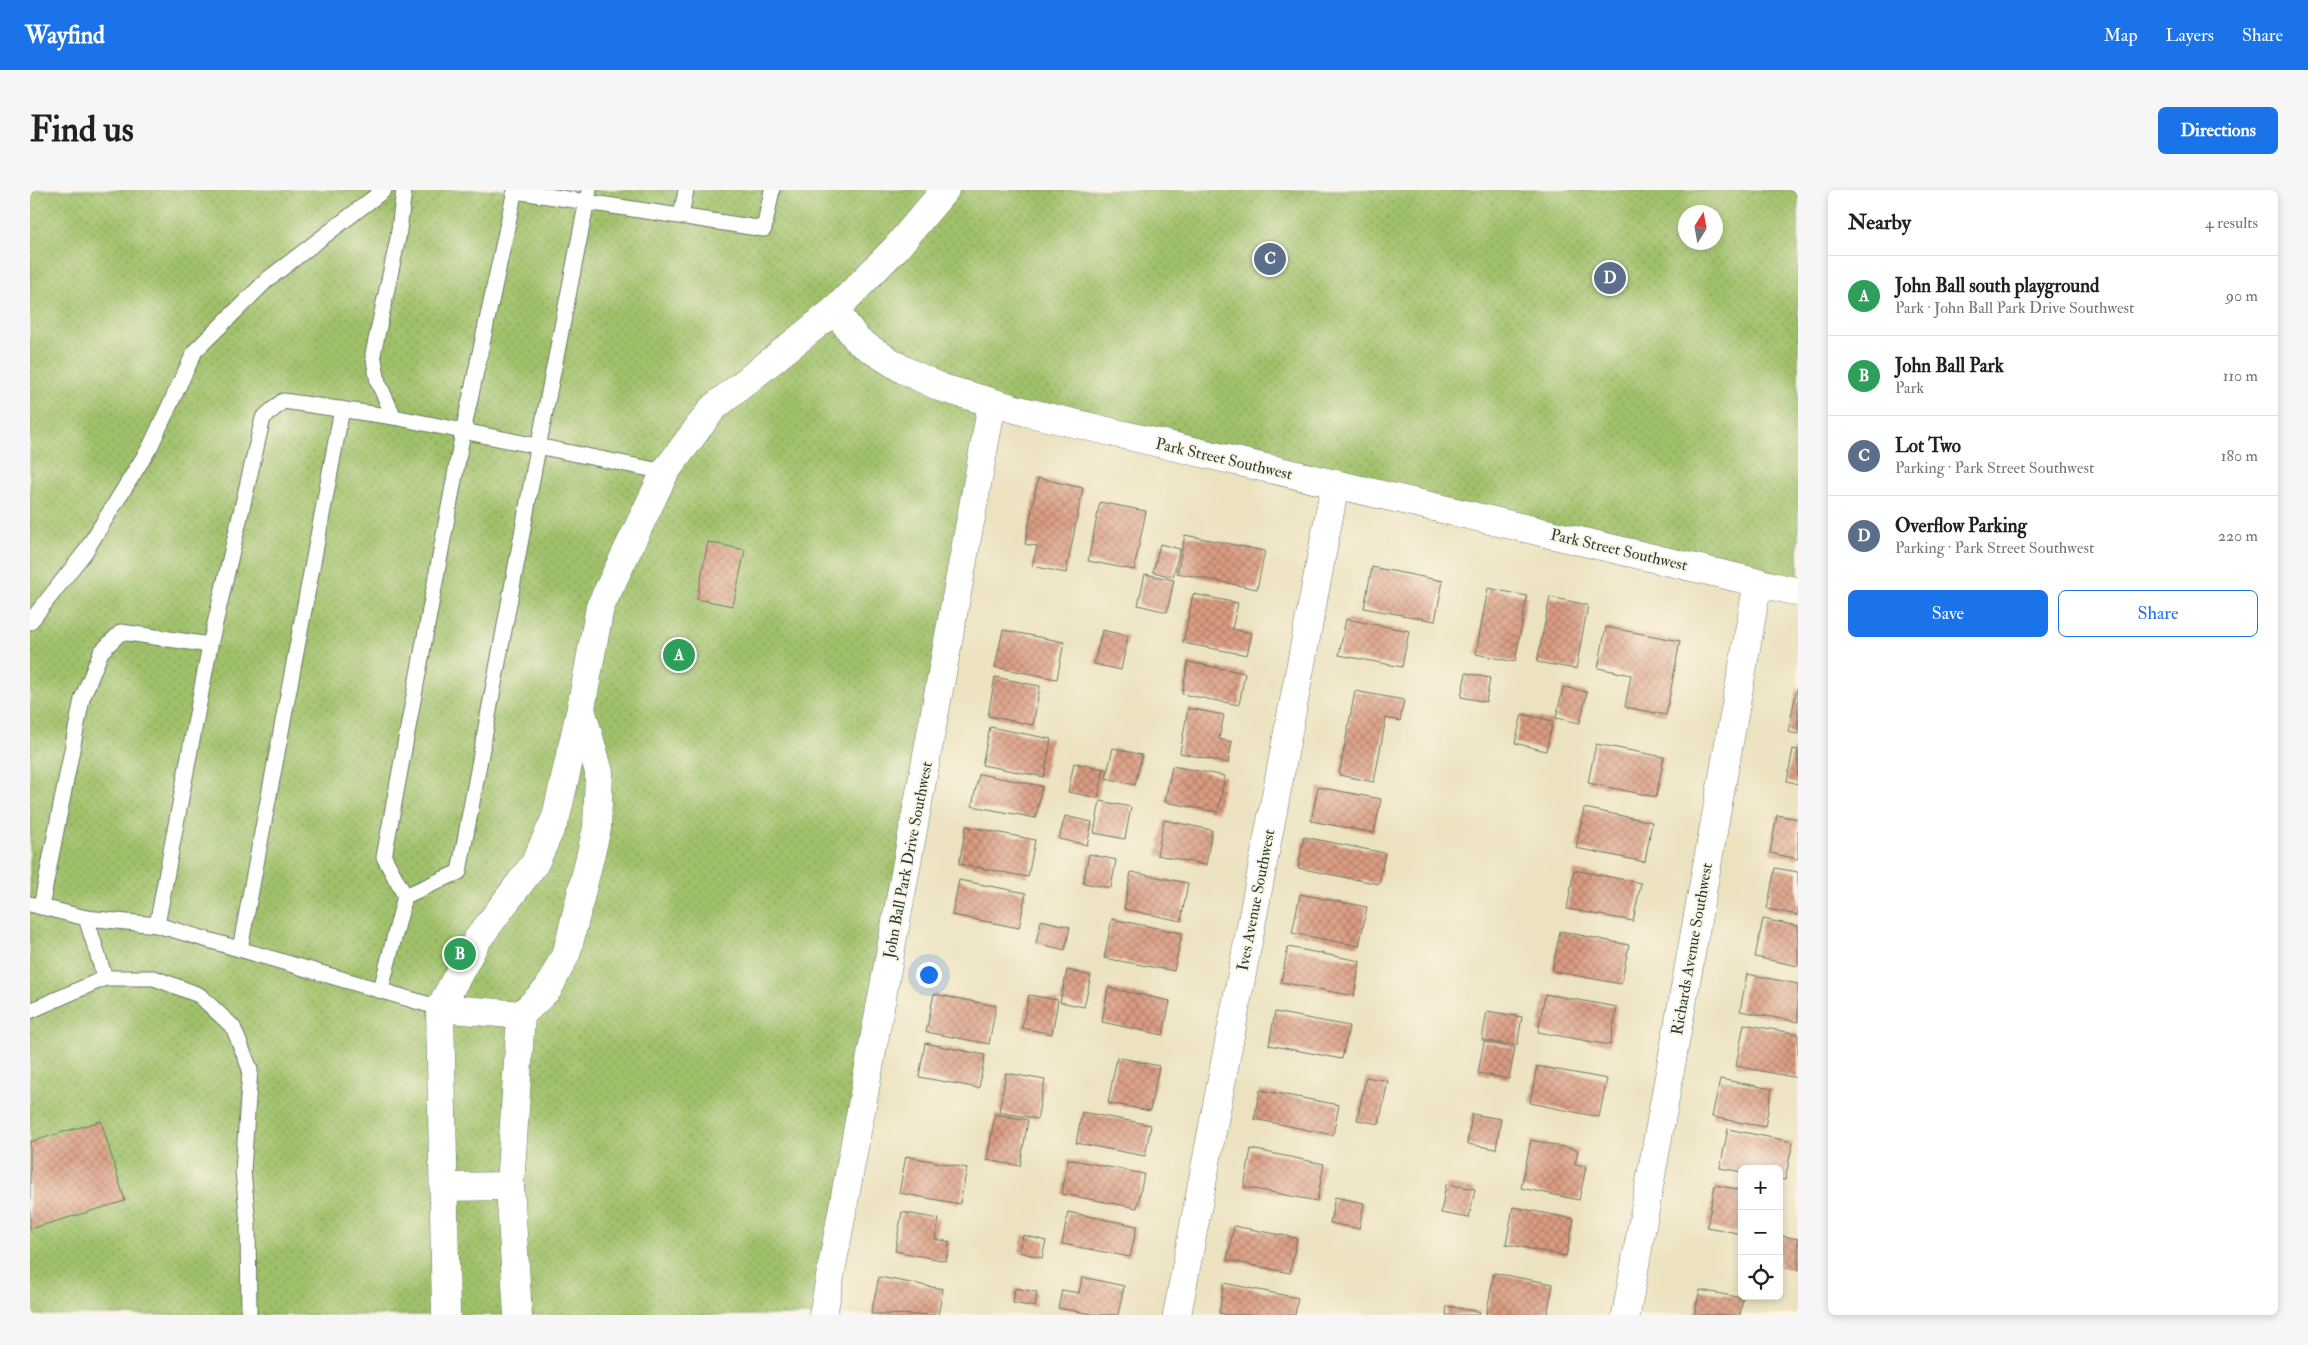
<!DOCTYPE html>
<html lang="en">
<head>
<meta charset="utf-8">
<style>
	:root { --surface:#fff; --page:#f6f6f6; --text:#202124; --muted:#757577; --line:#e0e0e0; --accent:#1a73e8 }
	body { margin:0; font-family:"IM FELL Double Pica",serif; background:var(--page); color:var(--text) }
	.controls { position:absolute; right:15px; bottom:15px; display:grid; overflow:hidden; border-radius:8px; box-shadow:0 2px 8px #0003 }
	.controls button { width:45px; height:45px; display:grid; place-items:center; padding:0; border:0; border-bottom:1px solid var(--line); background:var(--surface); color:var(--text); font:25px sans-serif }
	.compass { position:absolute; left:1648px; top:15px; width:45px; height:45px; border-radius:50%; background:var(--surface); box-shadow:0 2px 8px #0003; rotate:11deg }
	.you { position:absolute; left:898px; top:784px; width:18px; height:18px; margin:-12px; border:4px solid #fff; border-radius:50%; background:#1a73e8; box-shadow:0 0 0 8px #1a73e833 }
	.badge { display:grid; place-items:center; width:32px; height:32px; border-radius:50%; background:var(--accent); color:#fff; font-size:16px; font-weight:700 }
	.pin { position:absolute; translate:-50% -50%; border:2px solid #fff; box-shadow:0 1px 5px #0006 }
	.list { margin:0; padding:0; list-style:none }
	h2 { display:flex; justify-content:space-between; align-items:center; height:65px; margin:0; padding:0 20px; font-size:21px }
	h2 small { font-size:16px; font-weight:400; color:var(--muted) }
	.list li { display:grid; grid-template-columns:32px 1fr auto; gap:15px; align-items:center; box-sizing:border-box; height:80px; padding:0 20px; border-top:1px solid var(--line) }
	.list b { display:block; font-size:19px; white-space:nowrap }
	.list p { margin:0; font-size:16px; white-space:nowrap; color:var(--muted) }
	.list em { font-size:16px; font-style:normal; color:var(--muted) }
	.actions { display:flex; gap:10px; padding:15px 20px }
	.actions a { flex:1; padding:11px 0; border:1px solid var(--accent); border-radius:8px; text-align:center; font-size:18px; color:var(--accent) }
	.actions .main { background:var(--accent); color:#fff }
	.icon { flex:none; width:28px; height:28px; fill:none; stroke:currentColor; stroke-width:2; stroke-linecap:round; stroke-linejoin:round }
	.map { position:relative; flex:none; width:1768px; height:1125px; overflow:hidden; border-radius:8px }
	header { display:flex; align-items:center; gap:30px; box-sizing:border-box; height:70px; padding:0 25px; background:var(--accent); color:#fff }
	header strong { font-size:24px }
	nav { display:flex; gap:28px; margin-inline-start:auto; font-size:18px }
	.intro { display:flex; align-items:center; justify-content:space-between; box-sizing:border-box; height:120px; padding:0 30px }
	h1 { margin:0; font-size:35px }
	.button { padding:12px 22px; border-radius:8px; background:var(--accent); color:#fff; font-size:18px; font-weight:700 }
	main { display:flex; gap:30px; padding:0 30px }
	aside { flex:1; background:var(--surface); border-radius:8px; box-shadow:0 2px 8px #0003 }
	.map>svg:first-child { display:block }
</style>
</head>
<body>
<header>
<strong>Wayfind</strong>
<nav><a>Map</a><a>Layers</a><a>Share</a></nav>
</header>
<div class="intro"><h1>Find us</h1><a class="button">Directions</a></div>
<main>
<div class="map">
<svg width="1768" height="1125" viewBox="0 0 1768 1125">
	<defs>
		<pattern id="park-dots" width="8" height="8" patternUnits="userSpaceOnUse" patternTransform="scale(1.25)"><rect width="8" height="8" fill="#a0c16a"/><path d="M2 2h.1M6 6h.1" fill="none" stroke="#829e58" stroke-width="1.8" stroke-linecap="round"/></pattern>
		<pattern id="building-cross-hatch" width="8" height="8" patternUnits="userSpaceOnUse" patternTransform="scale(1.25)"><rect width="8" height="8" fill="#db9b81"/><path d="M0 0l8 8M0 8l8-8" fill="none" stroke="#b1806a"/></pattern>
	</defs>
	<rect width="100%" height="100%" fill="#fcf5e5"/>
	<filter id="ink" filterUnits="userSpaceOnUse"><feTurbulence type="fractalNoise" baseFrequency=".02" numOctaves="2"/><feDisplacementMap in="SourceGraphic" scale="10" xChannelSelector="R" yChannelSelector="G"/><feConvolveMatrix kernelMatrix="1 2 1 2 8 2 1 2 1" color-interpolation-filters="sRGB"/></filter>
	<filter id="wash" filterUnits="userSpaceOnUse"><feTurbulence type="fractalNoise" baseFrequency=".0096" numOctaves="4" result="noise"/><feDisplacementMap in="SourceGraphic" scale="20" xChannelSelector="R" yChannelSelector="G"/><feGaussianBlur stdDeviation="1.12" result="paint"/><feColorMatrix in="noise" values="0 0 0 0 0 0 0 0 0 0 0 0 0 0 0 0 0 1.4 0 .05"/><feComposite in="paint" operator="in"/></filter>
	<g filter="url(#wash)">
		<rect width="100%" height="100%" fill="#ece2c0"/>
		<path fill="url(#park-dots)" stroke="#607f4f" fill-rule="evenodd" d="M0,0H1768V404L962,214L793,1125H0ZM1656,22H1686V52H1656Z"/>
		<g id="blocks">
			<g fill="url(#building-cross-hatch)">
				<polygon points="1008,288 1053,298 1036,383 1002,376 1007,356 995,354"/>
				<polygon points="1070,312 1116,321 1104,380 1058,371"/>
				<polygon points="1155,345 1235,361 1227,399 1147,383"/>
				<polygon points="678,352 715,360 703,416 667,409"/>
				<polygon points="1130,354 1150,359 1143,387 1123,382"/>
				<polygon points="1342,377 1413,391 1405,431 1334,418"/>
				<polygon points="1115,384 1144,390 1137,422 1108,415"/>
				<polygon points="1458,398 1497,406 1485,472 1446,464"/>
				<polygon points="1163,404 1208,413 1202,439 1222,443 1217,465 1153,453"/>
				<polygon points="1520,407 1558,415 1546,479 1507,472"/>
				<polygon points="1316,429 1379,441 1372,477 1309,465"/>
				<polygon points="1576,437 1650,451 1636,525 1595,517 1601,485 1568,478"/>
				<polygon points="973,440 1034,452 1027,489 965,477"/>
				<polygon points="1072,440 1098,446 1091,480 1064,474"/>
				<polygon points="1158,472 1215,483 1209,515 1152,504"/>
				<polygon points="1436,483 1460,488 1456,512 1431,507"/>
				<polygon points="965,487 1010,496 1003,535 958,526"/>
				<polygon points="1533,497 1557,502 1550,533 1526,528"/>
				<polygon points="1767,498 1768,498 1768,544 1758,542"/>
				<polygon points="1325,501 1374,510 1370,531 1356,528 1344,592 1309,585"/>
				<polygon points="1158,518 1194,525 1189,549 1202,552 1198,573 1150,563"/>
				<polygon points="1492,524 1523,531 1516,561 1485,553"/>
				<polygon points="960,537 1021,549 1014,587 952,575"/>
				<polygon points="1566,554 1634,567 1626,607 1558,593"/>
				<polygon points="1083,558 1112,565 1105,595 1076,588"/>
				<polygon points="1763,559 1768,560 1768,594 1757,591"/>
				<polygon points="1044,573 1074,579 1068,608 1038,602"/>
				<polygon points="1142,576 1195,586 1188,622 1135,612"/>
				<polygon points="949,584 1012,596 1006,628 942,616"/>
				<polygon points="1288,597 1351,609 1344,643 1281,631"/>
				<polygon points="1070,611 1101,617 1095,649 1064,643"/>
				<polygon points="1554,618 1622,632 1615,672 1546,658"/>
				<polygon points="1747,625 1768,629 1768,669 1740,663"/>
				<polygon points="1035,626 1062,632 1057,655 1029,649"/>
				<polygon points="1134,630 1182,640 1176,675 1127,665"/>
				<polygon points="936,636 1005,650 998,687 929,674"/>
				<polygon points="1274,647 1355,663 1349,694 1268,678"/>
				<polygon points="1059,664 1086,670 1081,698 1053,693"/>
				<polygon points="1745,678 1768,682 1768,725 1737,719"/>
				<polygon points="1544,680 1611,693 1603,731 1537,719"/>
				<polygon points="1101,682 1158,693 1151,731 1094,719"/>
				<polygon points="929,690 996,703 989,738 922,725"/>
				<polygon points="1270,704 1337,717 1329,756 1262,743"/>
				<polygon points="1082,729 1152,743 1144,781 1074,768"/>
				<polygon points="1733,729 1768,736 1768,776 1725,767"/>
				<polygon points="1011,730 1040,737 1035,760 1006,753"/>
				<polygon points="1530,741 1599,755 1591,794 1522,781"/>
				<polygon points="1258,757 1330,771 1324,806 1251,792"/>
				<polygon points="1037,780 1061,786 1054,817 1030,812"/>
				<polygon points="1717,784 1768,794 1768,832 1710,821"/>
				<polygon points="1078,798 1140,811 1133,845 1072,832"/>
				<polygon points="904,804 966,816 959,854 896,842"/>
				<polygon points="1515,804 1587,817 1580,855 1508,842"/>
				<polygon points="999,805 1028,810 1022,844 992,838"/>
				<polygon points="1457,821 1492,827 1487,856 1452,850"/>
				<polygon points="1245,822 1319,836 1312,869 1239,855"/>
				<polygon points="1714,834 1768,844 1768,888 1706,876"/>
				<polygon points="1454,852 1485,858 1479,889 1448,883"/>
				<polygon points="895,853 955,865 949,898 889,887"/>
				<polygon points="1087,867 1129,876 1120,921 1078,913"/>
				<polygon points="1507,876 1577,889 1569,927 1500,913"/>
				<polygon points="976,883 1015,890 1007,929 969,922"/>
				<polygon points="1336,887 1358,891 1349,934 1327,930"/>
				<polygon points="1690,889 1742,899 1735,937 1682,927"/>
				<polygon points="1230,900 1309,915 1303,945 1224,929"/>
				<polygon points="1052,922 1121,935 1115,966 1046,953"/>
				<polygon points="965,924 998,930 990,976 957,970"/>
				<polygon points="1442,924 1471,929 1466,959 1437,954"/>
				<polygon points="71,931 95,1011 0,1039 0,952"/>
				<polygon points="1698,939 1763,952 1755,990 1749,989 1749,979 1712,979 1712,982 1690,978"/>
				<polygon points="1501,950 1548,960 1545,975 1556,977 1549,1010 1491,998"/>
				<polygon points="1221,959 1294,974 1287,1011 1214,997"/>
				<polygon points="876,966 937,978 930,1014 869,1003"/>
				<polygon points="1038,969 1114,984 1107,1018 1032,1004"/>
				<polygon points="1416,994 1445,999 1439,1028 1411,1023"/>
				<polygon points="1685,995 1712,1000 1712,1044 1677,1037"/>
				<polygon points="1305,1007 1334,1013 1329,1039 1300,1033"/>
				<polygon points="1483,1017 1544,1029 1536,1066 1476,1054"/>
				<polygon points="872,1022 909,1029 905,1049 920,1052 916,1071 865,1061"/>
				<polygon points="1038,1022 1107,1036 1100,1067 1032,1054"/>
				<polygon points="1204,1036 1267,1048 1260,1083 1197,1070"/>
				<polygon points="993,1045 1016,1051 1012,1068 989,1062"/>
				<polygon points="1749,1045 1768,1049 1768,1080 1749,1076"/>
				<polygon points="1464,1083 1523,1094 1517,1125 1456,1125"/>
				<polygon points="849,1087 913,1099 908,1125 841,1124"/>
				<polygon points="1052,1087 1094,1096 1088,1125 1067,1125 1028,1118 1032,1100 1049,1103"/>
				<polygon points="1194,1093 1268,1108 1265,1125 1199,1125 1189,1123"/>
				<polygon points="985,1098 1007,1102 1005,1117 983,1113"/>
				<polygon points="1670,1100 1713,1108 1710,1125 1664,1125"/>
				<polygon points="1417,1116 1450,1122 1449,1125 1416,1125"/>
			</g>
		</g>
	</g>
	<g filter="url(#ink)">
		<use href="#blocks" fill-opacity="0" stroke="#677765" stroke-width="1"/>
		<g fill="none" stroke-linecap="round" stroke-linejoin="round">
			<g stroke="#677765" stroke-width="17">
				<g id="service">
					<polyline points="374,0 368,48 343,164 348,192 364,227 635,282"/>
					<polyline points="485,1 734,39 742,0"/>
					<polyline points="651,26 656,0"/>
					<polyline points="0,432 55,362 120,257 165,161 238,89 354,0"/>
					<polyline points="375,706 429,682 508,258 559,0"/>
					<polyline points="0,714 56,728 75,788"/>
					<polyline points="11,717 52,509 71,462 91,442 180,455"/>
					<polyline points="56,728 127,735 180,455 233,228 253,211 364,227"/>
					<polyline points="127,735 410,818"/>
					<polyline points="210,759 312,219"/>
					<polyline points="351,799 375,706 354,667 433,242 485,0"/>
					<polyline points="0,821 75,788 124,788 169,805 203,837 220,879 213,981 218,1033 219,1125"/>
				</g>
			</g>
			<g stroke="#677765" stroke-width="29">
				<g id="minor">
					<polyline points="915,0 866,58 805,120 828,151 874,180 912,198 996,222 1768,402"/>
					<polyline points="410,818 491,825"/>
					<polyline points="415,997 480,996"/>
					<polyline points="416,1125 410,818 447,750 505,673 526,627 551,518 570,417 635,282 683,218 805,120"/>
					<polyline points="488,1125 480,996 491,825 518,799 537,762 567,638 569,582 551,519"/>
					<polyline points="793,1125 962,214"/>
					<polyline points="1147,1125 1305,295"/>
					<polyline points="1596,1125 1728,392"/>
				</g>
			</g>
			<use href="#service" stroke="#fff" stroke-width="15"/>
			<use href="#minor" stroke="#fff" stroke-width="28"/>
		</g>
	</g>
	<g text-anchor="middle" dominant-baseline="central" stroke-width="4" stroke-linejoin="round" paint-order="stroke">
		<g font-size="16" fill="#1f3d34" stroke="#fcf5e5">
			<text transform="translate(1194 269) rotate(13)">Park Street Southwest</text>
			<text transform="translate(1589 360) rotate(13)">Park Street Southwest</text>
			<text transform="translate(878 670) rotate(-79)">John Ball Park Drive Southwest</text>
			<text transform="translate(1226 710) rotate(-79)">Ives Avenue Southwest</text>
			<text transform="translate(1662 759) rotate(-80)">Richards Avenue Southwest</text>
		</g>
	</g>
</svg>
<div class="controls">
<button>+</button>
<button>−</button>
<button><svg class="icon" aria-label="locate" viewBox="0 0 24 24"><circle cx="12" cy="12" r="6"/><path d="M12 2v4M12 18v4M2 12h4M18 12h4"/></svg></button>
</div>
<svg class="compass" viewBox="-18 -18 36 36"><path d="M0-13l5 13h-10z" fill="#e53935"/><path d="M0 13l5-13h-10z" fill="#757577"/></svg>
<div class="you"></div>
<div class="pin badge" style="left:649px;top:465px;background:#2e9e5b">A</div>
<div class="pin badge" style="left:430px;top:764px;background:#2e9e5b">B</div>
<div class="pin badge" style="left:1240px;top:69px;background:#5c6f8a">C</div>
<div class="pin badge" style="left:1580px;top:88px;background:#5c6f8a">D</div>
</div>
<aside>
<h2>Nearby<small>4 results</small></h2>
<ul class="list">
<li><span class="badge" style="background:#2e9e5b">A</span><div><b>John Ball south playground</b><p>Park · John Ball Park Drive Southwest</p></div><em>90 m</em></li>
<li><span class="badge" style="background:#2e9e5b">B</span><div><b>John Ball Park</b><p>Park</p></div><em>110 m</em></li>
<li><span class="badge" style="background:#5c6f8a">C</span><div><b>Lot Two</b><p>Parking · Park Street Southwest</p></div><em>180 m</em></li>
<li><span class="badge" style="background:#5c6f8a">D</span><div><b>Overflow Parking</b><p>Parking · Park Street Southwest</p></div><em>220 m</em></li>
</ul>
<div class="actions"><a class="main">Save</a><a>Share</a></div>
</aside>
</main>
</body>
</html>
